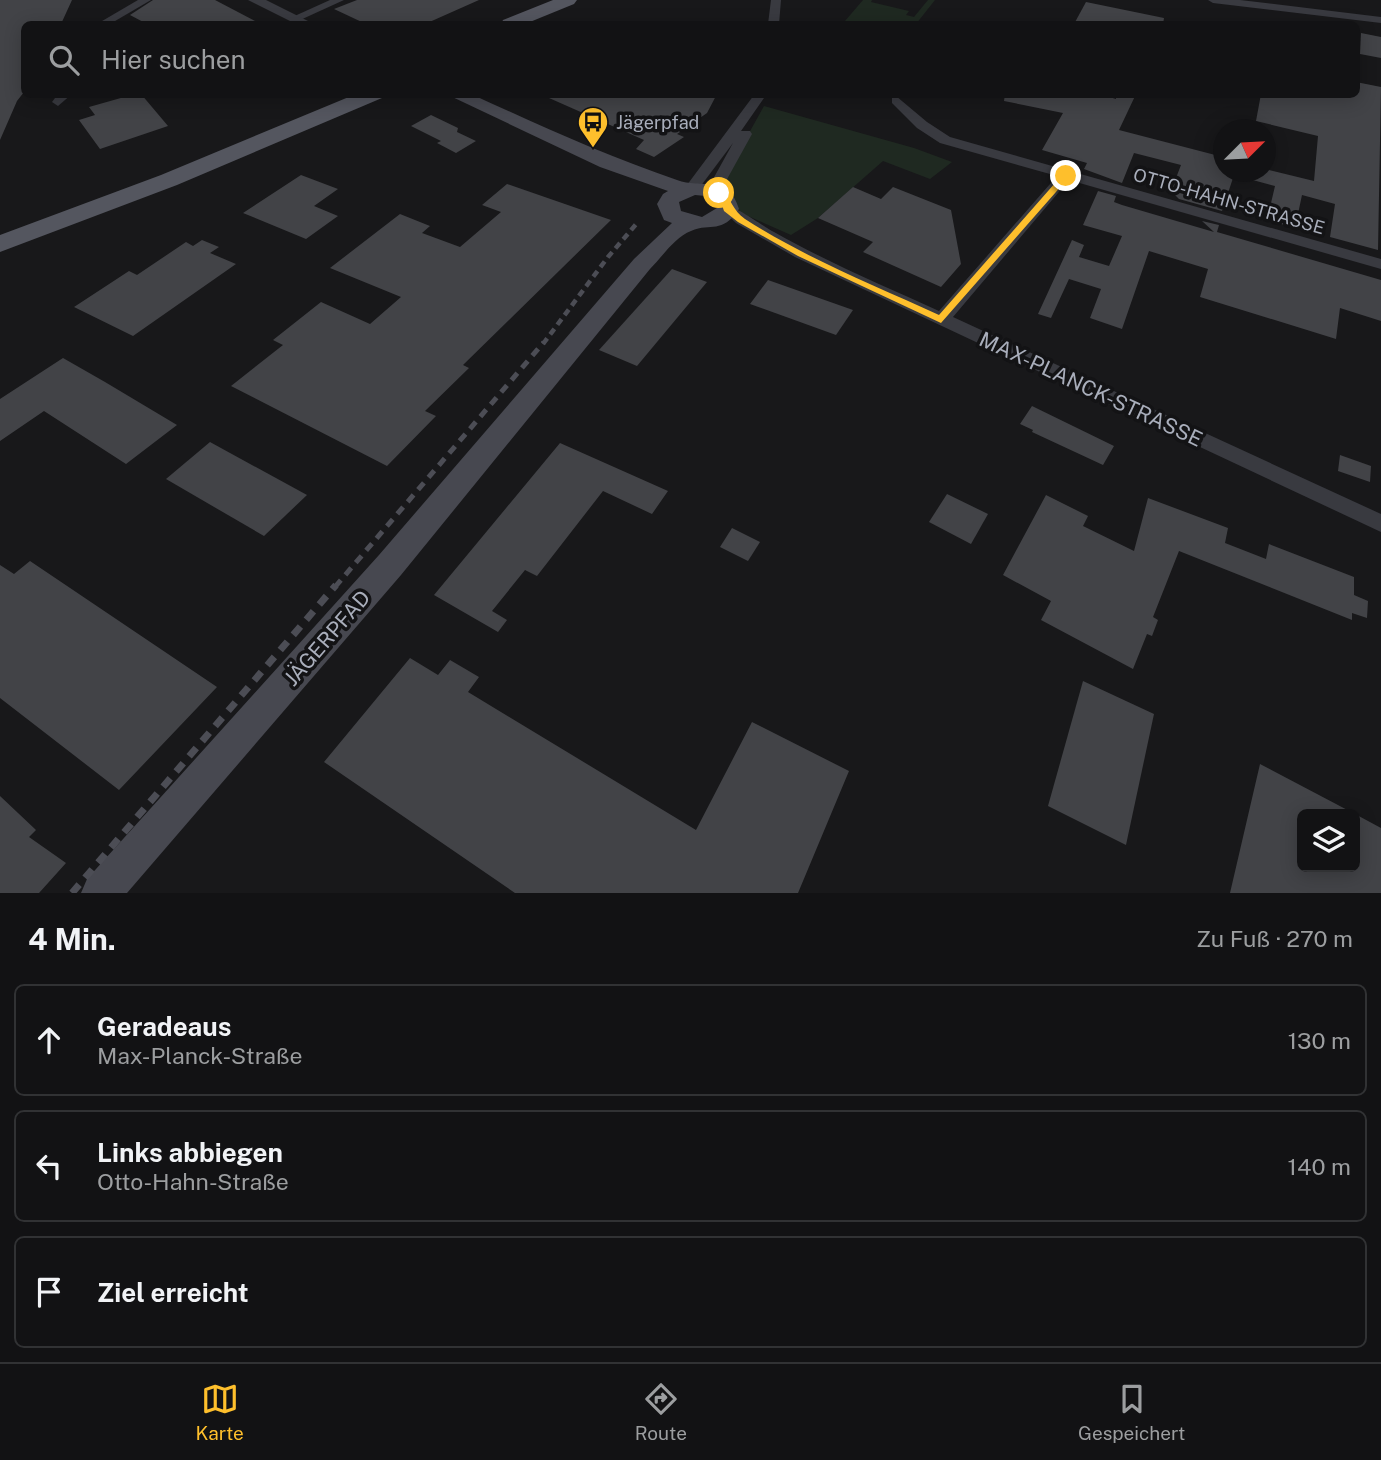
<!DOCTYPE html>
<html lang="de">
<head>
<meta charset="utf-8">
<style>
	:root { --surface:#121214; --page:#1b1b1d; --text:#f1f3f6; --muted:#9c9ea0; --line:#313234; --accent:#febf2c }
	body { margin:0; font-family:"Public Sans",sans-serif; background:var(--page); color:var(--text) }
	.controls { position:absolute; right:21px; bottom:21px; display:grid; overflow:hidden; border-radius:10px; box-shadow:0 4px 18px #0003 }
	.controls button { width:63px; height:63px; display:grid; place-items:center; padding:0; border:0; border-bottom:2px solid var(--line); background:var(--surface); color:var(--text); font:35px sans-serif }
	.compass { position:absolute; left:1213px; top:119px; width:63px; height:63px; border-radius:50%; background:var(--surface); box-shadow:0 4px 18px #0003; rotate:66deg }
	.stop { position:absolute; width:21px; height:21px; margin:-16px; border:5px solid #febf2c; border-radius:50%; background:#fff }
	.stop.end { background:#febf2c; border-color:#fff; box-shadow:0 2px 7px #0008 }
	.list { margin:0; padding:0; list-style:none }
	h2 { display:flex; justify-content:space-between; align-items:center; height:91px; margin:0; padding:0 28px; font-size:30px }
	h2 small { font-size:23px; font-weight:400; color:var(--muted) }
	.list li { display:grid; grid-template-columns:46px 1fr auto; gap:21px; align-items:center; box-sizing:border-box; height:112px; margin:0 14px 14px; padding:0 14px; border:2px solid var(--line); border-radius:10px }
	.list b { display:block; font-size:26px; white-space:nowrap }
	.list p { margin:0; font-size:23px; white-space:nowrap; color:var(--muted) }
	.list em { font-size:23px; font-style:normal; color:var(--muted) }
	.icon { flex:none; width:38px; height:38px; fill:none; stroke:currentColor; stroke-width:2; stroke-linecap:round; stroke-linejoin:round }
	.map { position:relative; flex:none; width:1381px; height:893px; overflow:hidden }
	.search { position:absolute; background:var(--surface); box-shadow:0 4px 18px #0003; left:21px; right:21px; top:21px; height:77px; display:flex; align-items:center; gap:18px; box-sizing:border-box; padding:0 24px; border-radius:10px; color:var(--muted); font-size:26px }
	.sheet { height:469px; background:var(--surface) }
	nav { display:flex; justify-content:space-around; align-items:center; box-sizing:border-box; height:98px; border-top:2px solid var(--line); background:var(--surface); font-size:19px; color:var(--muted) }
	nav a { display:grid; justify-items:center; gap:4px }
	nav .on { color:var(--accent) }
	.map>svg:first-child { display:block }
</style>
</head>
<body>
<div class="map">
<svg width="1381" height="893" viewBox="0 0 1381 893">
	<rect width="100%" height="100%" fill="#18181a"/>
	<g fill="#1f2921">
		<polygon points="863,0 872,0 871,2 909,11 906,15 914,17 928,0 935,0 916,24 859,24 845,21"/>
		<polygon points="764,106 914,148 952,162 930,179 883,161 818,218 791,235 741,213 726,189 724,178"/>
	</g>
	<g fill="#424347">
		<polygon points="0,0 72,0 61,24 24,24 24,92 17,101 0,140"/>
		<polygon points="153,0 215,0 261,24 147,24 130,15"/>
		<polygon points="357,0 479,0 425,24 366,24 334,9"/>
		<polygon points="1086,2 1164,18 1163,24 1074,24"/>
		<polygon points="1361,33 1381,37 1381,58 1360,54"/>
		<polygon points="1356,82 1381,87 1378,250 1330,237 1335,204 1302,195 1295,228 1267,220 1275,186 1238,176 1238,172 1265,172 1265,169 1314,181 1318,136 1256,121 1261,94 1356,94"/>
		<polygon points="135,94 141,94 168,126 100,149 79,120 95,115 89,107"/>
		<polygon points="540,94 717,94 707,113 677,134 684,137 654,157 636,149 644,140"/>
		<polygon points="1005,94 1099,94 1116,99 1116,94 1136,94 1119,130 1223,157 1223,172 1235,172 1222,211 1179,199 1171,191 1181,165 1134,153 1122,183 1084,169 1087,163 1042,150 1063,113 1004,101"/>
		<polygon points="431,115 458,128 457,132 476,141 456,153 437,143 441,141 411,126"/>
		<polygon points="301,175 338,189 314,206 338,216 306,239 243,213"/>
		<polygon points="507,184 611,220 463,365 469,368 425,411 436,416 387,466 231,386 283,345 273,340 321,302 370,324 401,297 330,268 400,214 430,226 422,233 460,247 501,212 482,205"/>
		<polygon points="853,187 881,199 893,187 951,210 961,264 941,287 863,252 873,242 818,218"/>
		<polygon points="1098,191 1116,196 1114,202 1122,205 1214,232 1202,221 1219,225 1217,232 1381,280 1381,321 1340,308 1336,339 1200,297 1208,269 1149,251 1122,329 1090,318 1101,289 1069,279 1051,318 1038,314 1072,240 1084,245 1079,257 1109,266 1122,236 1083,225"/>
		<polygon points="202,240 219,247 210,253 236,264 133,336 74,307 129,271 137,275 186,242 193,246"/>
		<polygon points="672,269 707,282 637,366 599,350"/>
		<polygon points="768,280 853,310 836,335 750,304"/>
		<polygon points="63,358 105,382 177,425 126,464 44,411 0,441 0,399"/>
		<polygon points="1032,406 1114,446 1103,465 1032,432 1033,430 1020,424"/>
		<polygon points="210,442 307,495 264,536 166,479"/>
		<polygon points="560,443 668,491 652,514 603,491 537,576 525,570 492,611 507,620 498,632 434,595"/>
		<polygon points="1340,455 1371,466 1370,482 1338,471"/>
		<polygon points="947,494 988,514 971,544 929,522"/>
		<polygon points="1046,495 1088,516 1083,526 1134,551 1148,498 1228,528 1225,543 1266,559 1269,544 1354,577 1354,595 1368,601 1367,618 1352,613 1352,620 1179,551 1153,617 1158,620 1152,636 1147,634 1133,669 1041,620 1051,601 1003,575"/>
		<polygon points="732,528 760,542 748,561 720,547"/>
		<polygon points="30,561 217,687 119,790 0,698 0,565 14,574"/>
		<polygon points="410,658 438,675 450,660 479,677 468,692 696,830 752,722 849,771 798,893 515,893 324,762"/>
		<polygon points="1083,681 1154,714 1126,845 1048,806"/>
		<polygon points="1260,764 1355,814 1302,814 1302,867 1355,867 1355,814 1381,828 1381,893 1230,893"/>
		<polygon points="0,796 36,830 29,837 66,863 39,893 0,893"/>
	</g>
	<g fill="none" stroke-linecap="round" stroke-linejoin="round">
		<g fill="#393a40" fill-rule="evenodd">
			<polygon points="138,0 151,0 110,24 97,24"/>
			<polygon points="330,0 344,0 298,21 288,19"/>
			<polygon points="771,0 781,0 779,24 768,24"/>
			<polygon points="1208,0 1240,0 1381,17 1381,23 1213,3"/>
			<polygon points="58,94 72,94 58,106 52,102"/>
			<polygon points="754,95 759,94 764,98 741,131 750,131 752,134 726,181 724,196 714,196 712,181 733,143 697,191 687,191 685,188 687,185"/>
			<path d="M896,96L927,122L950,137L1381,259V269L1069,180L953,317L1381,514V532L795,257L736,223L721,209L723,206C733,203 762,226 774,232C827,262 884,286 939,311L1057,176L940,143L917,128L892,103V97Z"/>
		</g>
		<polygon fill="#393a40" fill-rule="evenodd" points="248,0 266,0 314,24 296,24"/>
		<path fill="#474850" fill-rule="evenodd" d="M446,94H471C539,125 606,156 677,180C701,189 729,174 739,209C721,235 712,222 691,231C675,237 662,257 650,269L401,575L127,893H81L87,879L379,555L634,259L672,223L664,220L657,204L663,194L668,191L600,167ZM695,195L706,196L715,201L717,208L702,217L681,211L679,202Z"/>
		<g fill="#54565f" fill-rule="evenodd">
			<polygon points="553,0 577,0 574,4 525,24 501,24 503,20"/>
			<polygon points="356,94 385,94 382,98 177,185 0,252 0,235 161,175"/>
		</g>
		<polyline stroke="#4c4d55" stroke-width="4.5" stroke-dasharray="7 5" stroke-linecap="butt" points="543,344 608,257 638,222"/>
		<polyline stroke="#4c4d55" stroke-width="5" stroke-dasharray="9 7" stroke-linecap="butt" points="335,587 544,342"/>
		<polyline stroke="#4c4d55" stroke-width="7" stroke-dasharray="11 9" stroke-linecap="butt" points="72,893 336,585"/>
	</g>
	<path fill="#febf2c" d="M1063,174L1070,176L941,323L798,256L738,222L724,211L720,199L714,193L722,191C732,199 732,210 745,219C805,258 874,285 939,315Z"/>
	<defs>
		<g id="bus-pin" transform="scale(1.575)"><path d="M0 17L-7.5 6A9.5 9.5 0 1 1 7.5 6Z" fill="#febf2c" stroke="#131315"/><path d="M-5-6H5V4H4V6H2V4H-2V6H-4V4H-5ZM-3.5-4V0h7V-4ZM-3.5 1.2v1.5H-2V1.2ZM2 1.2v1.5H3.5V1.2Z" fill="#111"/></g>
	</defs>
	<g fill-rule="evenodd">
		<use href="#bus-pin" x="593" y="122"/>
	</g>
	<g text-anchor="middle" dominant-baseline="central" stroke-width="7" stroke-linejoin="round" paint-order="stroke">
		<g font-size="18" fill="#a9aebb" stroke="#131315" text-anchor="start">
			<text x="616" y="122">Jägerpfad</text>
		</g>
		<g font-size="18" fill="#a9aebb" stroke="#131315">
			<text transform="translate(1229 201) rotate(16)">OTTO-HAHN-STRASSE</text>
		</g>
		<g font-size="21" fill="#a9aebb" stroke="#131315">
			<text transform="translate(1091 389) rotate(25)">MAX-PLANCK-STRASSE</text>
			<text transform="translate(327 638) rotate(-49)">JÄGERPFAD</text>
		</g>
	</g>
</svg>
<div class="controls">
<button><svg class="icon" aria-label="layers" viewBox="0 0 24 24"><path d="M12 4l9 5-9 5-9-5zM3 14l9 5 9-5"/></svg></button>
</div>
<svg class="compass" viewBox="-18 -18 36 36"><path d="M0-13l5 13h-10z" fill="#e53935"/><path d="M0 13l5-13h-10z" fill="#9c9ea0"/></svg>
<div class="stop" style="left:719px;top:193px"></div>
<div class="stop end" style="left:1066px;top:176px"></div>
<div class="search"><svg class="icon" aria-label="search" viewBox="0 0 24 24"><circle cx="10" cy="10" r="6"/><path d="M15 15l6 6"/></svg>Hier suchen</div>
</div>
<section class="sheet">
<h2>4 Min.<small>Zu Fuß · 270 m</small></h2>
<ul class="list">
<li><svg class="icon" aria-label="ahead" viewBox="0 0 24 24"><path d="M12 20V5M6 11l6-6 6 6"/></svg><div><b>Geradeaus</b><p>Max-Planck-Straße</p></div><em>130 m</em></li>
<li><svg class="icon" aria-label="left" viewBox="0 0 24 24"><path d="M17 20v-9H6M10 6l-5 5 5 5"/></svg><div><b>Links abbiegen</b><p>Otto-Hahn-Straße</p></div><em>140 m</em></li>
<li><svg class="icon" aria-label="arrive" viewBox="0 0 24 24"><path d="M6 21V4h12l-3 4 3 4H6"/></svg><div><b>Ziel erreicht</b></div></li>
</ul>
</section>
<nav>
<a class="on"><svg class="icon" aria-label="map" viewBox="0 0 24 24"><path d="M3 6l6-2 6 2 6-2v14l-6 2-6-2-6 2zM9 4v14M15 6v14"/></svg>Karte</a>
<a><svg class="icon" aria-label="directions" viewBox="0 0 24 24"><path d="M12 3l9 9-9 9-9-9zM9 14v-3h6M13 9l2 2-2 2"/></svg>Route</a>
<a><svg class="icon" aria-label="saved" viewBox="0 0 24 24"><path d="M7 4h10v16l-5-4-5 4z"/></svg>Gespeichert</a>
</nav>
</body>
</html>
